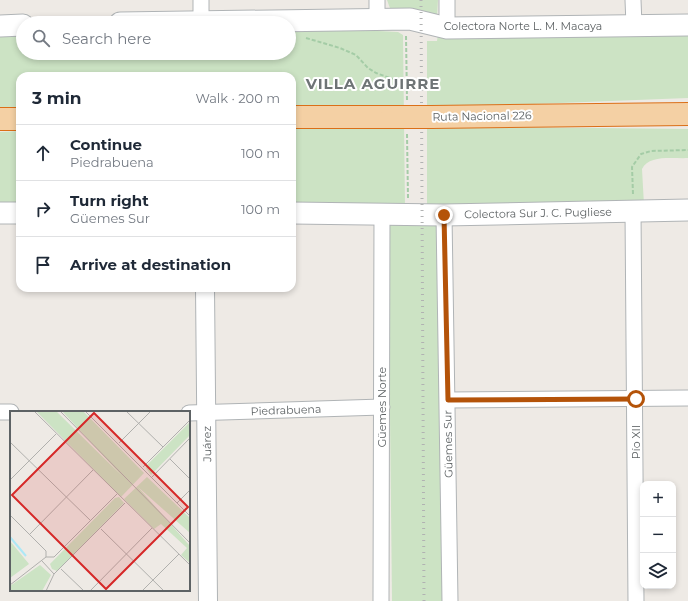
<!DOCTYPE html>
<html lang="en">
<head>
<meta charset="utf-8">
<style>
	:root { --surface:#fff; --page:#f6f6f7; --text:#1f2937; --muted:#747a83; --line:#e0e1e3 }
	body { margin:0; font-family:Montserrat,sans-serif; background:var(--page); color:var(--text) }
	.controls { position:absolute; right:12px; bottom:12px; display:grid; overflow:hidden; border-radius:8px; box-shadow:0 2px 6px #0003 }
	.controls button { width:36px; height:36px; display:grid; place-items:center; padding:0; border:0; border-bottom:1px solid var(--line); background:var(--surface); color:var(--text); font:20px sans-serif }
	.stop { position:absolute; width:12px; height:12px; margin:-9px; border:3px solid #b45309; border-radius:50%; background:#fff }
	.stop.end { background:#b45309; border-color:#fff; box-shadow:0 1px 4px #0008 }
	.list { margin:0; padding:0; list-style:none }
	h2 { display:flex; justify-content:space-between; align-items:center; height:52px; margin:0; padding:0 16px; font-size:17px }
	h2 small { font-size:13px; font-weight:400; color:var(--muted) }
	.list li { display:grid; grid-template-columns:26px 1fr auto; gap:12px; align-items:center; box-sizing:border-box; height:56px; padding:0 16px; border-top:1px solid var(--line) }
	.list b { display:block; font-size:15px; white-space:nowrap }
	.list p { margin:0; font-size:13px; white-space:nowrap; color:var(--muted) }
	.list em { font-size:13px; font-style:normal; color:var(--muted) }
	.icon { flex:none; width:22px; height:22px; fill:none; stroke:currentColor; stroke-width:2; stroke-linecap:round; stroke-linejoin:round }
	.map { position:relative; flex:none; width:688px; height:601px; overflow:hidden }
	.search { position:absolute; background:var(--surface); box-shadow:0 2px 6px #0003; left:16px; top:16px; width:280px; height:44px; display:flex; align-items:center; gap:10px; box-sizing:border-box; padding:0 14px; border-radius:22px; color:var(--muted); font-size:15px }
	.panel { position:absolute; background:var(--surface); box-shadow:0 2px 6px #0003; left:16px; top:72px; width:280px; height:220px; border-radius:12px }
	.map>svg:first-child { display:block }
</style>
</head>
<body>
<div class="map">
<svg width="688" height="601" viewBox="0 0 688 601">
	<rect width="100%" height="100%" fill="#eeeae5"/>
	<g fill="#cce3c4">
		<polygon points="387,0 438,0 437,17 391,11"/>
		<polygon points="340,29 398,32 403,35 405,207 292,207 292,129 391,126 292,109 292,76 20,76 20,110 0,110 0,35 23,35 23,53 289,53 289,30"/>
		<path d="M438,34H688V98L431,108V126L688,129V158C674,159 649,154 642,169L644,205H427V41H437Z"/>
		<polygon points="20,131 20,208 0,208 0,132"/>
		<polygon points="438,221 443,601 392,601 388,231 390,223"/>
	</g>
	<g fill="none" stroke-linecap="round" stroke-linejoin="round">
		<g stroke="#b0b4b6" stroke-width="17">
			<g id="minor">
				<polyline points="447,0 447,28"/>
				<polyline points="633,0 634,25"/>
				<polyline points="377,19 377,0"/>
				<polyline points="201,21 201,0"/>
				<polyline points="633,211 636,601"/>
				<polyline points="444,215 450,601"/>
				<polyline points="448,400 688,398"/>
				<polyline points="0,412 11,412"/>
				<polyline points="189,413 382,407"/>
				<polyline points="381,601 382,214"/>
			</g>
		</g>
		<g stroke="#b0b4b6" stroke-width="20">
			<polyline id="tertiary" points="205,288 208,601"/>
		</g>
		<g stroke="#b0b4b6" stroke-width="23">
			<g id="secondary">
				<polyline points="120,23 410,19 447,28 688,25"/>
				<polyline points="0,26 23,25"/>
				<polyline points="0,213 20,213"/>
				<polyline points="292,213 444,215 688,210"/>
			</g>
		</g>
		<g stroke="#db6f18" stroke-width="24">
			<g id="trunk">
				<polyline points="292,117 392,117"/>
				<polyline points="431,117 688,114"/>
				<polyline points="0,119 20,119"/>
			</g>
		</g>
		<g stroke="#a4cca6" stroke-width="2" stroke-dasharray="4 2" stroke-linecap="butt">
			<polyline points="406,36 407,100"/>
			<polyline points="306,38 340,48 356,55 368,68 376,73 407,84"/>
			<polyline points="407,134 408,198"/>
			<polyline points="633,194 632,167 641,154 651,151 688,150"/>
		</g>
		<use href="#minor" stroke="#fff" stroke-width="15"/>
		<use href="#tertiary" stroke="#fff" stroke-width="18"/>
		<use href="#secondary" stroke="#fff" stroke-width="21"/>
		<use href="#trunk" stroke="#f4d0a4" stroke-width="22"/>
		<polyline stroke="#b1b2b2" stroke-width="3" stroke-dasharray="1 5" stroke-linecap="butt" points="421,0 424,601"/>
		<g stroke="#db6f18" stroke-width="24" stroke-linecap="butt">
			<polyline id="trunk-bridge" points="392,117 431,117"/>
		</g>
		<use href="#trunk-bridge" stroke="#f4d0a4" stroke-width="22"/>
	</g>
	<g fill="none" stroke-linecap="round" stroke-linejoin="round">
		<polyline stroke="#b45309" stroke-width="5" points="444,215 448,400 636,399"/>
	</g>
	<g text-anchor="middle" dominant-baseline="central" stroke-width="4" stroke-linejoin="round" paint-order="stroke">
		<g font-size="11" fill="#5d6264" stroke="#fff">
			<text x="523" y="26">Colectora Norte L. M. Macaya</text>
			<text transform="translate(482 116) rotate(-1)">Ruta Nacional 226</text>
			<text transform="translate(538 213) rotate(-1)">Colectora Sur J. C. Pugliese</text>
			<text transform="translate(382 407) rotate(-90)">Güemes Norte</text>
			<text transform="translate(286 410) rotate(-2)">Piedrabuena</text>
			<text transform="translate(636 442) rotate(-90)">Pío XII</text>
			<text transform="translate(207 444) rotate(-91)">Juárez</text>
			<text transform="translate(448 444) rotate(-91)">Güemes Sur</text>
		</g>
		<g font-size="15" font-weight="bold" letter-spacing="1" fill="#6e7476" stroke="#fff">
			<text x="373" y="83">VILLA AGUIRRE</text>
		</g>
	</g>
	<g transform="translate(10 411)">
		<rect width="180" height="180" fill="#eeeae5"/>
		<path d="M26,0H46L111,64L52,0H73L134,62L111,86ZM180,11V24L141,64L136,57L137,54ZM137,66L180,107V122L128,76L180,135V152L171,144L177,137L151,113L144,118L114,88ZM109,86L114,92L47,160L42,158L40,153L105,87ZM0,130L19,153L0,167ZM30,154L41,164L32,180H0V175Z" fill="#cce3c4"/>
		<path fill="none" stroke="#ade8f6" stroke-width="2" d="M0,126L16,145"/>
		<path fill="none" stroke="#b0b0ad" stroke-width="1" d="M24,0L180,154M50,0L180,132M75,0L180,105M116,0L153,36M0,31L81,110M109,32L141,0M160,48L180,68M133,56L180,9M141,67L180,27M0,69L46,23M167,92L180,79M0,104L36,140V146M91,118L154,180M20,123L83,59M36,146H44L107,83M32,150L44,163M51,158L74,180M0,174L36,146M36,180L44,163L115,92M80,180L142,117M132,180L169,143"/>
		<path fill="#d62828" fill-opacity="0.15" stroke="#d62828" stroke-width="2" d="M84,2L178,96L96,178L2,84Z"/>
		<rect width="180" height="180" fill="none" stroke="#5d6264" stroke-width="2"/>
	</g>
</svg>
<div class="controls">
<button>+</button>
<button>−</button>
<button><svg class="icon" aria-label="layers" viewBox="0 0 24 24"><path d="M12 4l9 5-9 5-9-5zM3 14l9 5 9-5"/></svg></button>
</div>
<div class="stop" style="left:636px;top:399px"></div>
<div class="stop end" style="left:444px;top:215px"></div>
<div class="search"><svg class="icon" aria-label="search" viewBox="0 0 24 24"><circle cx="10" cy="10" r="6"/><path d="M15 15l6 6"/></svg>Search here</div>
<section class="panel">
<h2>3 min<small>Walk · 200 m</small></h2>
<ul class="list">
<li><svg class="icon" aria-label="ahead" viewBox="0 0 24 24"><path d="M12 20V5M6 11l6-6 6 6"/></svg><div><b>Continue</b><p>Piedrabuena</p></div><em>100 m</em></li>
<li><svg class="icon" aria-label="right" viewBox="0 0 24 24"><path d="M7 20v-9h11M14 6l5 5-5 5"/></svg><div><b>Turn right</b><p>Güemes Sur</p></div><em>100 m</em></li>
<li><svg class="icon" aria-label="arrive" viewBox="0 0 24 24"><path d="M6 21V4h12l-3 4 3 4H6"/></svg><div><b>Arrive at destination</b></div></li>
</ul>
</section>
</div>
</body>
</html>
